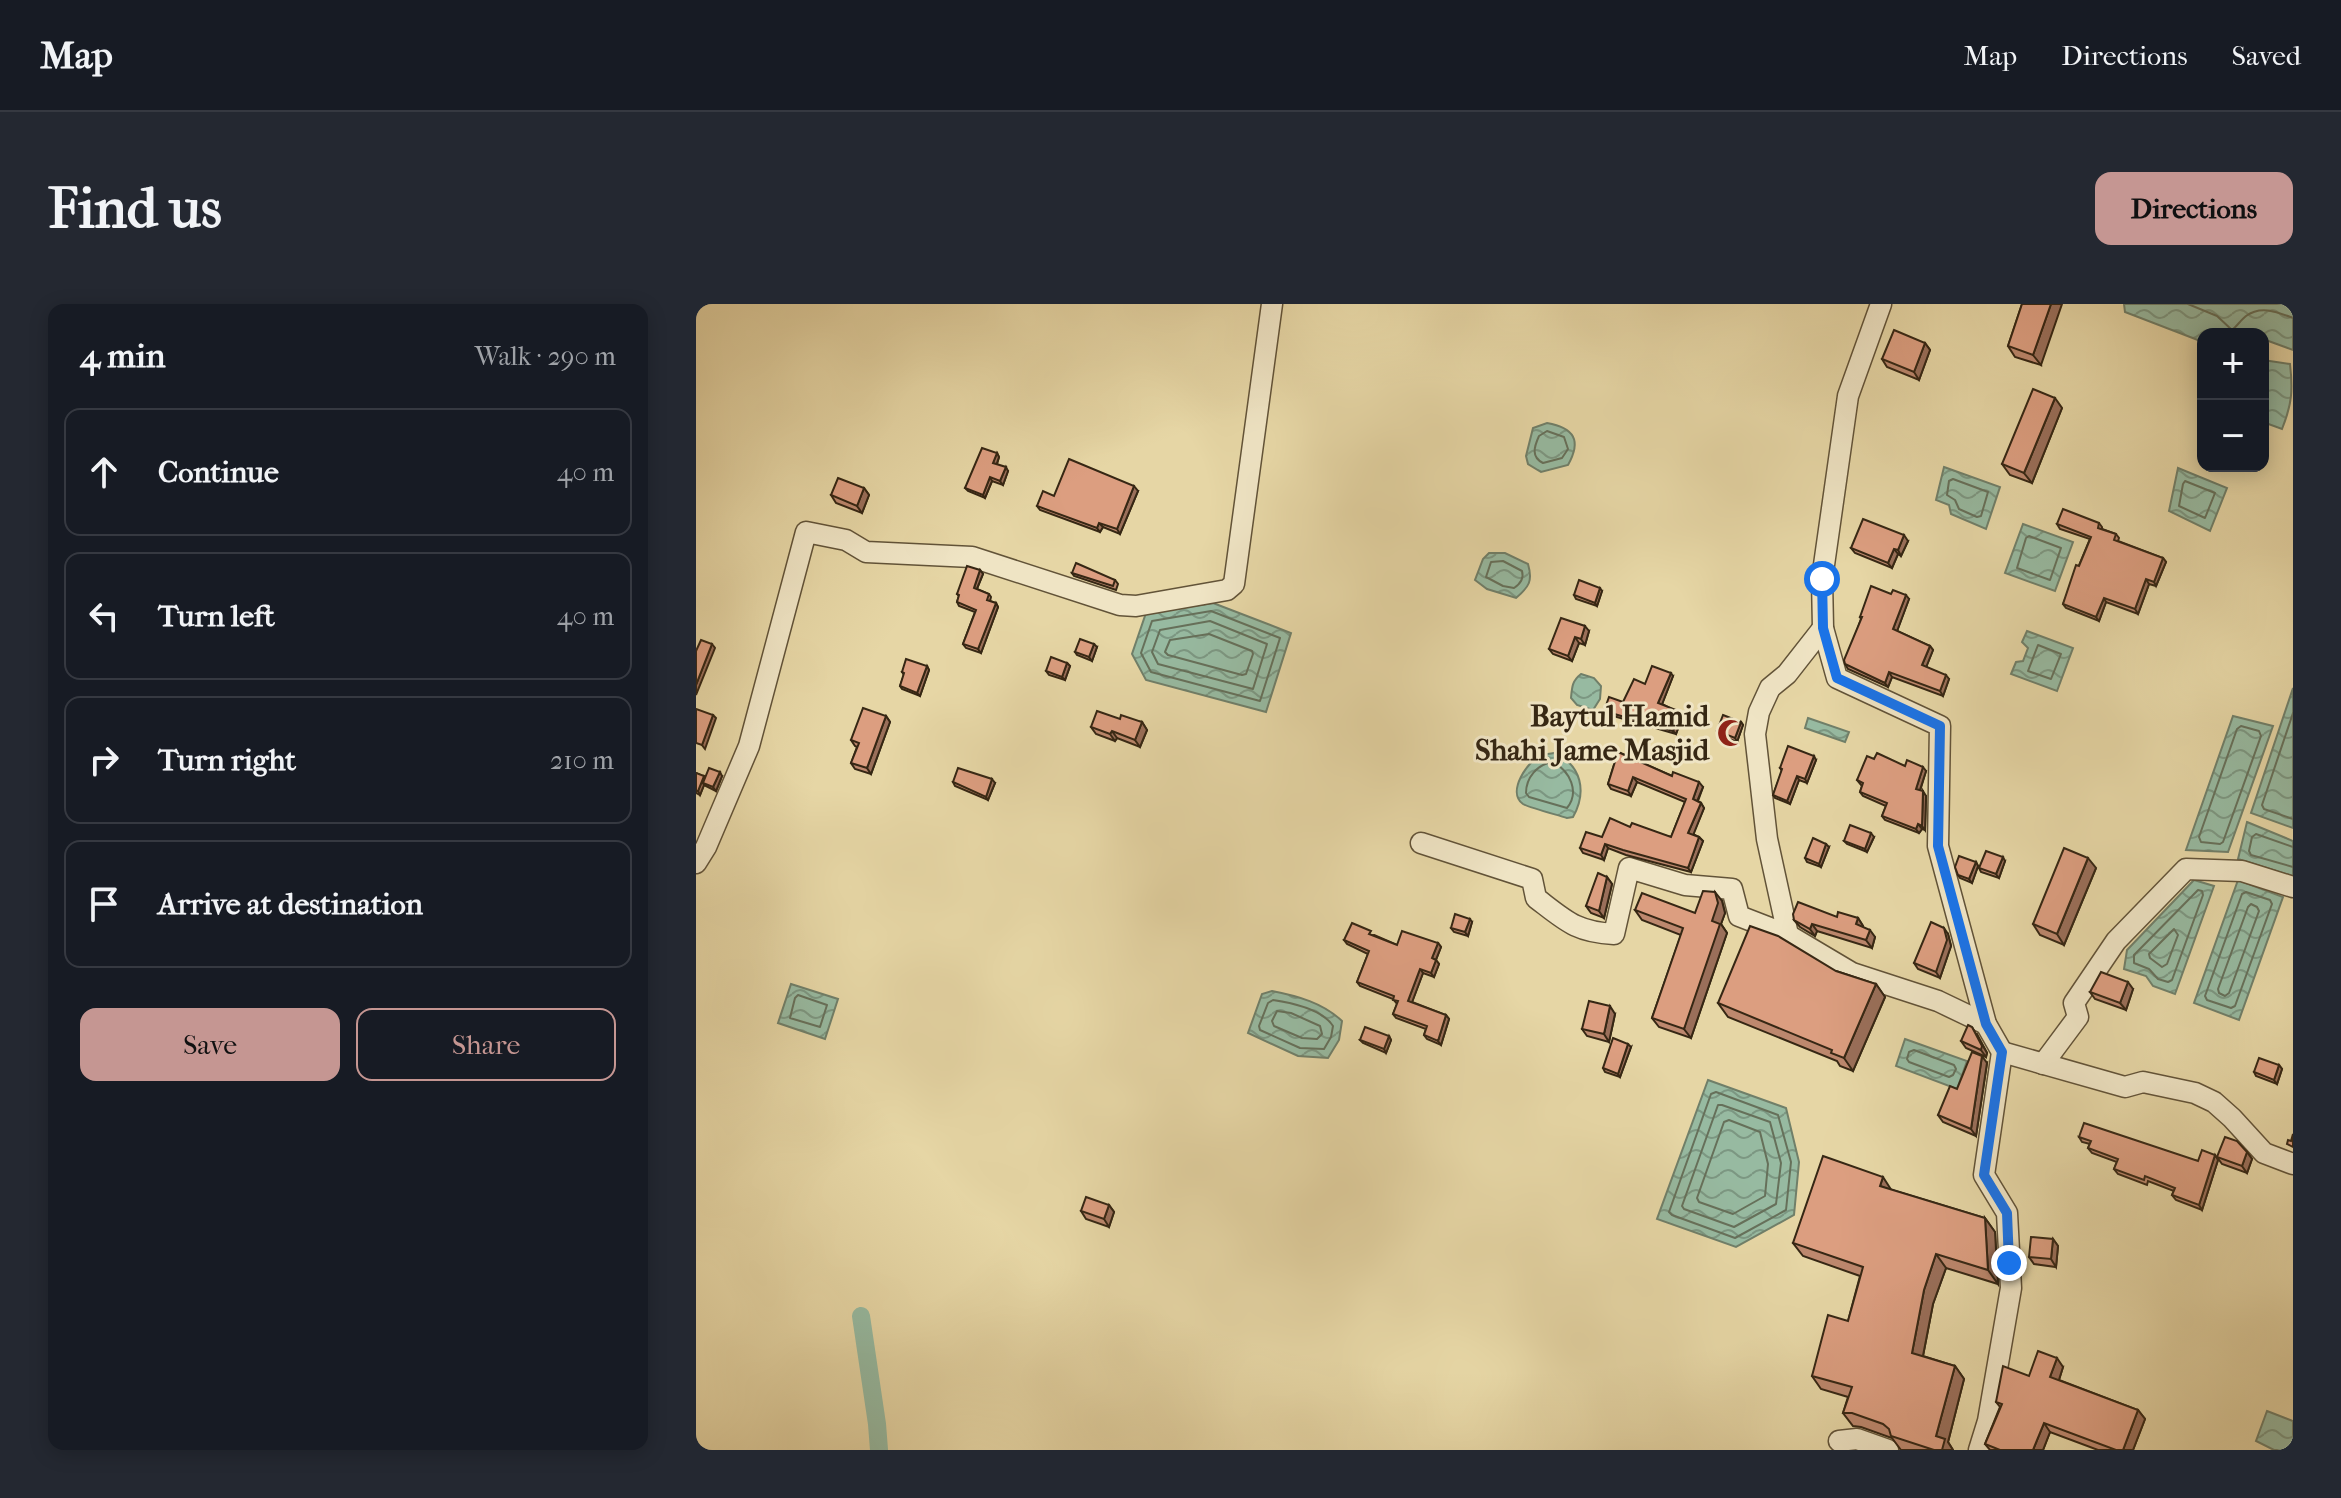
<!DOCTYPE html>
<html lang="en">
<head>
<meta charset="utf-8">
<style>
	:root { --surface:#171b24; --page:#242831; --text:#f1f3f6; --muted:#9ea1a6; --line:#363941; --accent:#c59692 }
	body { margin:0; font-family:"IM FELL French Canon",serif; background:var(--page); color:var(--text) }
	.controls { position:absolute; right:24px; top:24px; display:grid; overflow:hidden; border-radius:16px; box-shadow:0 4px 20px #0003 }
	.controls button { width:72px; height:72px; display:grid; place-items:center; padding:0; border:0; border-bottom:2px solid var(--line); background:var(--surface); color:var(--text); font:40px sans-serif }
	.stop { position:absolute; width:24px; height:24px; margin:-18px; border:6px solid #1a73e8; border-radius:50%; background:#fff }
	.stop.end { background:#1a73e8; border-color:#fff; box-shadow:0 2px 8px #0008 }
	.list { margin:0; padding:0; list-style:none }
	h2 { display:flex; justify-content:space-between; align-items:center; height:104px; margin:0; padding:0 32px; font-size:34px }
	h2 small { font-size:26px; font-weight:400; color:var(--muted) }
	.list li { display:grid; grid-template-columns:52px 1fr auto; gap:24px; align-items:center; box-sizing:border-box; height:128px; margin:0 16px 16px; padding:0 16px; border:2px solid var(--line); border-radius:16px }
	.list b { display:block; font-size:30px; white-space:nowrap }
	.list em { font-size:26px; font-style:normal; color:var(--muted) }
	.actions { display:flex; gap:16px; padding:24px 32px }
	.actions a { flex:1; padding:18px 0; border:2px solid var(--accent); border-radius:16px; text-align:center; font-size:28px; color:var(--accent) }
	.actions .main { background:var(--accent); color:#111 }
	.icon { flex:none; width:44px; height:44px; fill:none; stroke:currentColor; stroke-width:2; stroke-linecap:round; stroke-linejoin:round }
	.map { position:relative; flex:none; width:1597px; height:1146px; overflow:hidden; border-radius:16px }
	header { display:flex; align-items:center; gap:48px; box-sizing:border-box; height:112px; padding:0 40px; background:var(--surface); border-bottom:2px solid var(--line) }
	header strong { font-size:38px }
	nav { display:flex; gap:44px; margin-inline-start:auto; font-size:28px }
	.intro { display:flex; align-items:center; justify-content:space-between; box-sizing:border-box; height:192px; padding:0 48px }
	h1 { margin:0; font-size:56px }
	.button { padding:20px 36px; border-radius:16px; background:var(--accent); color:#111; font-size:28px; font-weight:700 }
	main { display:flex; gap:48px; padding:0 48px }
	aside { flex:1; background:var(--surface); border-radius:16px; box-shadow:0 4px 20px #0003 }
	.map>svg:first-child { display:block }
</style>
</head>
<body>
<header>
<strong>Map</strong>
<nav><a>Map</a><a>Directions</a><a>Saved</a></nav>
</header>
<div class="intro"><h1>Find us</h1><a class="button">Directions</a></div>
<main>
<aside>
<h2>4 min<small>Walk · 290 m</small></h2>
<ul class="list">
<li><svg class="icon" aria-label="ahead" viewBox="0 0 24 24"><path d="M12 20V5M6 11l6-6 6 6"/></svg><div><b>Continue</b></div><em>40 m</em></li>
<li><svg class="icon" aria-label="left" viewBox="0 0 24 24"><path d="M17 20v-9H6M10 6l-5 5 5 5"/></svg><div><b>Turn left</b></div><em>40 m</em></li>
<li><svg class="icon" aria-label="right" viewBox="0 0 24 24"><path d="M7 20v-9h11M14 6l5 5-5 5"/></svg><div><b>Turn right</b></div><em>210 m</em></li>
<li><svg class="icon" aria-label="arrive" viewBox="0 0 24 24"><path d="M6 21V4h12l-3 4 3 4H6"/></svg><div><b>Arrive at destination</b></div></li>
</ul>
<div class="actions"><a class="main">Save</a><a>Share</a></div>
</aside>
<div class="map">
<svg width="1597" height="1146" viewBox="0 0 1597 1146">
	<defs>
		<pattern id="water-waves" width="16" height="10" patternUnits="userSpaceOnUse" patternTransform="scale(2)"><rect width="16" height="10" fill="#97baa1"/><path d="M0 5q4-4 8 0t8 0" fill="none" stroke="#7c9782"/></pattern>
	</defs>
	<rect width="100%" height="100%" fill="#e6d6a5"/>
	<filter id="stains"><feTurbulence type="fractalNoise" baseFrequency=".0025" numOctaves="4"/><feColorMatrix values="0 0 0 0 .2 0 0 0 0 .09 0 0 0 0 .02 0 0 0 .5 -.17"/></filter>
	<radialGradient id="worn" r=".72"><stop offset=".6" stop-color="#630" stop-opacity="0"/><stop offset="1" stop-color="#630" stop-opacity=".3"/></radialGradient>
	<g fill="url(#water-waves)" stroke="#707f69" stroke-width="2">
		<polygon points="1428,0 1597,0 1597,46 1567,35 1567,30 1507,30 1507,38 1429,8"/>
		<path d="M1567,56L1594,60C1597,86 1596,100 1586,125L1567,118Z"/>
		<path d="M851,119C878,124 886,136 872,161L845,168L832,160L830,152L837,124Z"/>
		<polygon points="1248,163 1304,183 1290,225 1255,210 1253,201 1240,196"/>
		<polygon points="1482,164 1531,184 1514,227 1473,207"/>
		<polygon points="1327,220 1377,238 1359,287 1309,269"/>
		<path d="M793,249H809L832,260C837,277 833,283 820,294L791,285L779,276L787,255Z"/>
		<polygon points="517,299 595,329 570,408 450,376 436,350 450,309"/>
		<polygon points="1331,327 1377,344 1361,387 1315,370 1320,358 1327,357 1332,344 1326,338"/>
		<path d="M885,370L898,374L905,382L904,395L897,406L881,401L875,394C876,383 876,377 885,370Z"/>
		<polygon points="1597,384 1597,524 1555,509"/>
		<polygon points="1537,412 1577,422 1532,548 1490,546"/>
		<polygon points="1112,414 1153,428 1149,438 1109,424"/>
		<path d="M858,449C886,461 891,488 877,513L871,514C862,511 834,504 827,500C810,488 832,457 845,451C849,450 853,450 858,449Z"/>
		<polygon points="1551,518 1597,537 1597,572 1542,555"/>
		<polygon points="1498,576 1518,582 1479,690 1457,682 1450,672 1428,665 1431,646"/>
		<polygon points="1542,576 1587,593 1543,716 1498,699"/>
		<polygon points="95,680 142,695 129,735 82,719"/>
		<path d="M576,687C602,692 627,699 646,717L643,736L632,754L602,752L552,729L566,690Z"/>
		<polygon points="1209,735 1271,757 1261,785 1200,762"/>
		<polygon points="1012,776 1090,804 1103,858 1098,911 1040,943 961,915"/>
		<polygon points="1571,1107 1597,1117 1597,1146 1578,1146 1560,1137"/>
	</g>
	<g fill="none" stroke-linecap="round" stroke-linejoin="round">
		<g stroke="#66705a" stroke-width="2">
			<path d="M1492,0L1521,12L1536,26C1541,22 1545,16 1550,12C1565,1 1581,8 1597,14"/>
			<path d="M851,127L868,133L872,145L866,154L847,159C835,153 838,143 843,132Z"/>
			<polygon points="1257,175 1292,188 1285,212 1281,213 1263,205 1259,196 1251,191 1253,177"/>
			<polygon points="1489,177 1519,189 1509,214 1483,202 1487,180"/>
			<polygon points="1333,232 1365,244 1354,276 1321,264 1330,234"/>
			<path d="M807,257L826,267C828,274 824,280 818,284L807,282L790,273L795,258Z"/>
			<polygon points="515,307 584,334 564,397 455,368 445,349 456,317"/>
			<polygon points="514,317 571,340 557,385 462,360 456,348 464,326"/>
			<polygon points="513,330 556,347 557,350 550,370 546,371 472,351 469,348 474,336"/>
			<polygon points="1342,341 1365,350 1355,375 1332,367"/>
			<polyline points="1597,409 1566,501 1568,505 1597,515"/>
			<polygon points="1545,422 1563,427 1565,432 1527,538 1524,540 1505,538 1503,533 1541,425"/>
			<path d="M857,458C874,467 884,488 871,504L833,493L830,489C830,474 841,460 857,458Z"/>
			<polyline points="1597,543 1560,530 1556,533 1553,547 1555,551 1597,563"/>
			<polygon points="1502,586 1506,587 1507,591 1476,676 1472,678 1462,675 1453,665 1438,659 1438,651"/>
			<polygon points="1550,588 1574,596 1576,600 1539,702 1535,704 1511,696 1509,692 1546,590"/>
			<polygon points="1555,600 1561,603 1563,607 1533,689 1529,692 1523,689 1522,685 1552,603"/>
			<polygon points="1478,625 1482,631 1471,660 1466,663 1454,654 1453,650"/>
			<polygon points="102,691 131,701 124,723 94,714 99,694"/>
			<path d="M577,696C597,699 626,705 637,722L635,733L628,745L604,744L564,726L563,722L572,699Z"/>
			<polygon points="581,707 595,709 624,722 626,730 621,735 606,734 578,722 576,717"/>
			<polygon points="1218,746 1258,761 1260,765 1257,771 1253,773 1213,758 1211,755 1213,748"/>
			<polygon points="1020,788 1082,811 1095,858 1090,906 1039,934 976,911 973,908 1015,790"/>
			<polygon points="1022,801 1026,801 1074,818 1085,859 1080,900 1038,923 988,905 986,902"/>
			<polygon points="1033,816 1064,828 1072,860 1069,892 1037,910 1003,898 1001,894 1028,818"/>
		</g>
		<polyline stroke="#97baa1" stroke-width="18" points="165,1012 181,1120 183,1146"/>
		<g stroke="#625338" stroke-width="23">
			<g id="street">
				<polyline points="1185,0 1152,92 1126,275 1127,324 1141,374 1244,422 1242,542 1290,720 1306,748 1288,871 1311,909 1315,984 1292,1117 1283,1146"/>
				<path d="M725,539L836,575L840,594C870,617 880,628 918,630L933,564L989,581L1036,585L1043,612L1092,631L1071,535L1059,430L1063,408L1074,384L1091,370L1127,324"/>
				<polyline points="0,559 10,543 53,442 110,228 150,236 170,248 276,253 424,301 440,302 531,286 538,280 576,0"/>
				<polyline points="1092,631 1156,669 1242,697 1290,720"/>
				<polyline points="1306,748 1429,783 1447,778 1499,789 1518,798 1536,814 1568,849 1597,860"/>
				<polyline points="1347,760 1382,713 1378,699 1420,637 1490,565 1546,567 1597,583"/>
				<polyline points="1143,1137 1161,1135 1192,1146"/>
			</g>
		</g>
		<use href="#street" stroke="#efe4c4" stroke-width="20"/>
	</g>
	<g fill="#bd886e" stroke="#362714" stroke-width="2">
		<polygon points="1326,0 1345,61 1319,53 1312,42"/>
		<polygon points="1229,39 1234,46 1223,76 1191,63 1186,55"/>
		<polygon points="1366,104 1336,179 1314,171 1306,160"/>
		<polygon points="301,149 303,153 301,160 312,167 307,181 296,177 289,194 272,187 269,184"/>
		<polygon points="168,184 173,191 166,209 140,199 135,191"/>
		<polygon points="442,187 424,230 407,223 404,228 344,206 341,202 358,192"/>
		<polygon points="1403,219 1406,223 1406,225 1420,230 1423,234 1422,237 1467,254 1470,258 1460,282 1453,280 1442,310 1410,298 1403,317 1370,304 1367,300 1394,235 1364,225 1361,220"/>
		<polygon points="1212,237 1205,252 1202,250 1196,264 1159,249 1155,244"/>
		<polygon points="284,266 287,270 281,285 293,290 295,293 294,297 300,299 302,303 285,349 270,344 267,340 279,308 263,302 261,298 263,292 261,290"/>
		<polygon points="376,269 419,276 422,280 420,286 378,272"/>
		<polygon points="906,287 901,302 880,295 878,291"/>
		<polygon points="1195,290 1213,295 1201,327 1234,342 1237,346 1230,363 1253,375 1247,392 1196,373 1192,383 1152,365 1149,360 1165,315 1164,313"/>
		<polygon points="893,327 889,341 883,339 876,357 857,350 853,345"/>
		<polygon points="401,343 396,357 381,351 379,348"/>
		<polygon points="371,359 374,362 369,376 353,371 350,367"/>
		<polygon points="231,362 233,366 224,392 206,385 204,382 208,371 206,368"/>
		<polygon points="977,372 966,400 987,411 980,430 910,410 908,407 927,398 949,380"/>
		<polygon points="190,412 194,418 175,470 159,465 155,459 161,443 159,442 155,436"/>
		<polygon points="424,415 446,418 451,426 444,443 421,434 419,437 400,430 395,423"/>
		<polygon points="1045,418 1047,421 1041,438 1023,431 1021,427"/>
		<polygon points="922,448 976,472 1007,483 1002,497 1005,499 1008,504 997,530 1003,533 1007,537 995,568 930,551 912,544 908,556 887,549 884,544 934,523 975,533 989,498 941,478 935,492 915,485 912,480"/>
		<polygon points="1178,455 1230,467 1224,487 1230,492 1229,526 1226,525 1223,529 1189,516 1186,512 1190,502 1167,492 1164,488 1166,482 1161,476"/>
		<polygon points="1120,456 1111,479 1103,476 1094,500 1079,494 1077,491 1086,467 1084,464"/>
		<polygon points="0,469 9,473 26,472 20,487 8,481 4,491 0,489"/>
		<polygon points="257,478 299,479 292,496 259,482"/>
		<polygon points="1178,533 1171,548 1151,540 1148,537"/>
		<polygon points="1133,543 1125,563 1111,558 1109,554"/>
		<polygon points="1309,557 1303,574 1285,568 1283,564"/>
		<polygon points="1280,558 1282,562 1276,579 1264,574 1262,571"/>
		<polygon points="1400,564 1368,641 1344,631 1337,620"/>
		<polygon points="911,573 916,580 908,614 895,609 890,602"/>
		<polygon points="1026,597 1029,609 1025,620 1031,629 995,734 963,723 956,714 985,631 946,616 939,606 999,609"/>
		<polygon points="1141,613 1162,614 1167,622 1167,623 1179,633 1176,644 1121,627 1119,632 1104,623 1098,616"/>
		<polygon points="776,618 772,632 758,628 755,624"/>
		<polygon points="1252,630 1255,642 1244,674 1222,665 1218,659"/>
		<polygon points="678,631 701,641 742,639 745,643 740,656 743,660 738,673 727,669 716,698 750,711 753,715 745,741 731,735 728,731 730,725 700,714 697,710 701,700 697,695 664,682 661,678 672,650 651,640 648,636"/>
		<polygon points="1140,667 1180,680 1189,693 1157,767 1144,762 1141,757 1032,713 1022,699"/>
		<polygon points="1437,685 1430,706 1399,695 1394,688"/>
		<polygon points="919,710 913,738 891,732 886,725"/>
		<polygon points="1281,730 1291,749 1290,753 1270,744 1265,737"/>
		<polygon points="693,732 695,736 690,749 667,739 664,736"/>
		<polygon points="935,743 924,773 909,768 907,764"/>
		<polygon points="1291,759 1280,832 1247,818 1242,811 1261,785"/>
		<polygon points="1583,761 1586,765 1581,780 1560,772 1558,768"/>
		<polygon points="1383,833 1502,857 1519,851 1522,856 1506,906 1480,896 1476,891 1478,887 1452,877 1451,881 1422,870 1418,865 1421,858 1396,849 1392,844 1394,840 1386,838"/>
		<polygon points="1551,848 1556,855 1551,869 1526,860 1521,853"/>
		<polygon points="1196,886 1289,914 1299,928 1302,980 1250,964 1237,1000 1227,1052 1259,1062 1268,1075 1252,1138 1257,1146 1205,1146 1196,1134 1165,1123 1157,1122 1147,1109 1152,1093 1125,1085 1116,1072 1152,1017 1164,972 1107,952 1097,939"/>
		<polygon points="413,901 418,908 413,923 390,915 385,907"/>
		<polygon points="1357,935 1362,942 1360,963 1338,960 1333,953"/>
		<polygon points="1367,1063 1363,1076 1442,1106 1449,1115 1437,1146 1402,1146 1354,1128 1347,1146 1294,1146 1289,1140 1304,1103 1300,1098 1333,1072"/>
	</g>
	<g fill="#9a6f5a" stroke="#362714" stroke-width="2">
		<polygon points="1355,0 1366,0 1345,61 1337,51"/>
		<polygon points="1229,39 1234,46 1223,76 1218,68"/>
		<polygon points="1359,94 1366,104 1336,179 1328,169"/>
		<polygon points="301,149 303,153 300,162 297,159"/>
		<polygon points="310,163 312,167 307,181 304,177"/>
		<polygon points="294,173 296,177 289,194 287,191"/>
		<polygon points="438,182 442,187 424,230 421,225"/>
		<polygon points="168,184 173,191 166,209 161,202"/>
		<polygon points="403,219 407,223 404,228 401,224"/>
		<polygon points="1208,231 1212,237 1205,252 1202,246"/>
		<polygon points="1198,245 1202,250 1196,264 1192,259"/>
		<polygon points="1467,254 1470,258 1460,282 1458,278"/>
		<polygon points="284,266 287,270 280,287 278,284"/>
		<polygon points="1450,275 1453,280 1442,310 1439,305"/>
		<polygon points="904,284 906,287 901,302 899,299"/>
		<polygon points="1210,291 1213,295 1200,330 1197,325"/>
		<polygon points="1408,294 1410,298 1403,317 1400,313"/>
		<polygon points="300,299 302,303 285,349 282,345"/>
		<polygon points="889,322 893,327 889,341 885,335"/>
		<polygon points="879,333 883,339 876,357 872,352"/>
		<polygon points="16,340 19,344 0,391 0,381"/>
		<polygon points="398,340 401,343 396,357 393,353"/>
		<polygon points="1234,342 1237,346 1229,366 1226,361"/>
		<polygon points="371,359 374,362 369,376 366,373"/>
		<polygon points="231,362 233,366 224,392 221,389"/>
		<polygon points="1193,368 1196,373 1192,383 1189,379"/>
		<polygon points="975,369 977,372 965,403 962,399"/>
		<polygon points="1250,371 1253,375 1247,392 1244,387"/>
		<polygon points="985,408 987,411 980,430 977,427"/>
		<polygon points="17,411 20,414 9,445 6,441"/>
		<polygon points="190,412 194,418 175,470 171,464"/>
		<polygon points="446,418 451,426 444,443 439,436"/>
		<polygon points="1045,418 1047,421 1041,438 1039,434"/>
		<polygon points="416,427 421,434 419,437 414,430"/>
		<polygon points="1118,452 1120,456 1111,479 1109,475"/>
		<polygon points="1227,463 1230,467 1223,489 1220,485"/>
		<polygon points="24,468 26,472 20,487 17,483"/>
		<polygon points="8,472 11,475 7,479 8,481 4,491 2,487"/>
		<polygon points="1101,472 1103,476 1094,500 1091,497"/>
		<polygon points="937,473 941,478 935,492 932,487"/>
		<polygon points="296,475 299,479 292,496 290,493"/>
		<polygon points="1003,478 1007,483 1000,500 997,495"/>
		<polygon points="1227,487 1230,492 1229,526 1226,522"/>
		<polygon points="1005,499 1008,504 996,534 992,529"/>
		<polygon points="1222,520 1226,525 1223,529 1220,525"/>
		<polygon points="1175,529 1178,533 1171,548 1169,545"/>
		<polygon points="1003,533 1007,537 995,568 992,564"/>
		<polygon points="909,540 912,544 908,556 905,551"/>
		<polygon points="1130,540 1133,543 1125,563 1123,560"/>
		<polygon points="1307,553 1309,557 1303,574 1300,570"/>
		<polygon points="1392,554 1400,564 1368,641 1361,630"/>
		<polygon points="1280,558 1282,562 1276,579 1273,575"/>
		<polygon points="911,573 916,580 908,614 903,607"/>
		<polygon points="1019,588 1026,597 1029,609 1025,620 1031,629 995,734 988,725 1016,617"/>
		<polygon points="1162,614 1167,622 1165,628 1160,620"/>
		<polygon points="774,615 776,618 772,632 769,628"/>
		<polygon points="1116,620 1121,627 1119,632 1114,625"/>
		<polygon points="1248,624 1252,630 1255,642 1244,674 1240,668"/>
		<polygon points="1174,626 1179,633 1176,644 1170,636"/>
		<polygon points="742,639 745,643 739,658 736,654"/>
		<polygon points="740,656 743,660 738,673 735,669"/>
		<polygon points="724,665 727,669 715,701 712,697"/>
		<polygon points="1432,678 1437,685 1430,706 1424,699"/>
		<polygon points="1180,680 1189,693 1157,767 1148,754"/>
		<polygon points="914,702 919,710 913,738 908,730"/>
		<polygon points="750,711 753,715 745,741 742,737"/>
		<polygon points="1276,723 1291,749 1290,753 1285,746"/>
		<polygon points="693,732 695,736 690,749 688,745"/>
		<polygon points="932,740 935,743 924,773 922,770"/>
		<polygon points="1286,752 1291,759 1280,832 1275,825"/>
		<polygon points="1583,761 1586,765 1581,780 1578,776"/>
		<polygon points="1551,848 1556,855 1551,869 1546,862"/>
		<polygon points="1519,851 1522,856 1506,906 1503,901"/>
		<polygon points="1187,873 1196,887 1184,882"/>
		<polygon points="413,901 418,908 413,923 408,915"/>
		<polygon points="1289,914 1299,928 1302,980 1292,966"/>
		<polygon points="1357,935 1362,942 1360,963 1355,955"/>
		<polygon points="1240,950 1250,964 1237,1000 1225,1062 1216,1049 1228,986"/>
		<polygon points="1361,1054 1367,1063 1361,1082 1354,1073"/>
		<polygon points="1259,1062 1268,1075 1252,1138 1257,1146 1245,1146 1240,1132"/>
		<polygon points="1442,1106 1449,1115 1437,1146 1427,1146"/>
		<polygon points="1348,1119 1354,1128 1347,1146 1337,1146"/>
	</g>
	<g fill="#dc9e80" stroke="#362714" stroke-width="2">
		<polygon points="1326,0 1355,0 1337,51 1312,42"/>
		<polygon points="1198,26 1229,39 1218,68 1186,55"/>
		<polygon points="1337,85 1359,94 1328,169 1306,160"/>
		<polygon points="286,144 301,149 297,159 310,163 304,177 294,173 287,191 269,184"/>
		<polygon points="373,155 438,182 421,225 403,219 401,224 341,202 347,187 358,192"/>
		<polygon points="142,174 168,184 161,202 135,191"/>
		<polygon points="1367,205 1403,219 1402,224 1420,230 1418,236 1467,254 1458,278 1450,275 1439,305 1408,294 1400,313 1367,300 1380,261 1383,262 1395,233 1361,220"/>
		<polygon points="1167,215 1208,231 1202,246 1198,245 1192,259 1155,244"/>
		<polygon points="380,259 419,276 417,282 376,269"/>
		<polygon points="271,262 284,266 278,284 293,290 291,296 300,299 282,345 267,340 280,306 261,298 263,291 261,290"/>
		<polygon points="883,276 904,284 899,299 878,291"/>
		<polygon points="1175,282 1195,290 1197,286 1210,291 1197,325 1234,342 1226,361 1250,371 1244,387 1193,368 1189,379 1149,360 1148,356 1166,313 1164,313"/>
		<polygon points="865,314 889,322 885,335 879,333 872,352 853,345"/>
		<polygon points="384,335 398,340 393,353 379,348"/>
		<polygon points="5,336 16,340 0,381 0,347"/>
		<polygon points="355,353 371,359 366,373 350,367"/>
		<polygon points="210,355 231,362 221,389 204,382 208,369 206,368"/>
		<polygon points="956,362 975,369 962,399 985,408 977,427 908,407 913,393 927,398 938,375 949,380"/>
		<polygon points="167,404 190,412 171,464 155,459 163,439 155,436"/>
		<polygon points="0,405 17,411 6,441 0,439"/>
		<polygon points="401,407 424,415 425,411 446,418 439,436 416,427 414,430 395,423"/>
		<polygon points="1027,411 1045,418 1039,434 1021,427"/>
		<polygon points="1092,442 1118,452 1109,475 1101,472 1091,497 1077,491 1086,465 1084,464"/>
		<polygon points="922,448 976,472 977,468 1003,478 997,495 1005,499 992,529 1003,533 992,564 927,546 909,540 905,551 884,544 890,528 906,533 914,514 934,523 936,519 975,533 990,495 937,473 932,487 912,480"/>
		<polygon points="1181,449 1209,462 1211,456 1227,463 1220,485 1227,487 1226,522 1222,520 1220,525 1186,512 1191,499 1164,488 1167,479 1161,476 1171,452 1178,455"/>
		<polygon points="13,464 24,468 17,483 7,479"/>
		<polygon points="262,464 296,475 290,493 257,478"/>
		<polygon points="0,469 8,472 2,487 0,487"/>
		<polygon points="1154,521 1175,529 1169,545 1148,537"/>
		<polygon points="1117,534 1130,540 1123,560 1109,554"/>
		<polygon points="1368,544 1392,554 1361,630 1337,620"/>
		<polygon points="1290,547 1307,553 1300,570 1283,564"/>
		<polygon points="1263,552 1280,558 1273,575 1262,571 1259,563"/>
		<polygon points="902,569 911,573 903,607 890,602"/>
		<polygon points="1007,587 1019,588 1022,599 1016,617 1024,620 988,725 956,714 987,624 939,606 946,589 999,609"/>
		<polygon points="1102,598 1141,613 1142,608 1162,614 1160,620 1174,626 1170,636 1116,620 1114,625 1098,616 1097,610"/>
		<polygon points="759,610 774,615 769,628 755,624"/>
		<polygon points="1235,618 1248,624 1251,636 1240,668 1218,659"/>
		<polygon points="656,619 675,627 673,630 701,641 706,627 742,639 736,654 740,656 735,669 724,665 712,697 750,711 742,737 728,731 731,722 697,710 702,697 697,696 698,692 661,678 673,647 648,636"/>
		<polygon points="1054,622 1082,632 1140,667 1180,680 1148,754 1135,749 1136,746 1022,699"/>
		<polygon points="1405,668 1432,678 1424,699 1394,688"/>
		<polygon points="893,697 914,702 908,730 886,725"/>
		<polygon points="1272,721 1276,723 1286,742 1285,746 1265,737"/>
		<polygon points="669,723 693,732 688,745 664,736"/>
		<polygon points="917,734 932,740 922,770 907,764"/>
		<polygon points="1276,748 1286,752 1275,825 1242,811 1254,782 1261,785"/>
		<polygon points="1563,754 1583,761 1578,776 1558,768"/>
		<polygon points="1388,819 1502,857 1506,846 1519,851 1503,901 1476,891 1479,884 1449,872 1448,876 1418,865 1422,855 1392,844 1395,837 1383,833"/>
		<polygon points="1597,830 1597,843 1591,840 1592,836 1595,837"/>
		<polygon points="1529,833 1541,837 1551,848 1546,862 1521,853"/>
		<polygon points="1127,852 1187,873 1184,882 1289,914 1292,966 1240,950 1228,986 1216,1049 1259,1062 1240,1132 1249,1135 1246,1146 1238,1146 1195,1132 1193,1125 1187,1120 1156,1109 1147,1109 1156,1083 1116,1072 1132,1011 1152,1017 1167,963 1097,939"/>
		<polygon points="390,893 413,901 408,915 385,907"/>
		<polygon points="1335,933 1357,935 1355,955 1333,953"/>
		<polygon points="1342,1047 1361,1054 1354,1073 1442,1106 1427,1146 1420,1146 1348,1119 1337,1146 1304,1146 1289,1140 1306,1100 1300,1098 1307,1062 1333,1072"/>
	</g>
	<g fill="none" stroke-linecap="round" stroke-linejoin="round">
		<polyline stroke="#1a73e8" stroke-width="10" points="1126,275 1127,324 1141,374 1244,422 1242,542 1290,720 1306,748 1288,871 1311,909 1313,959"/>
	</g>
	<defs>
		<g id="mosque-bare" transform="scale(2.16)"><path d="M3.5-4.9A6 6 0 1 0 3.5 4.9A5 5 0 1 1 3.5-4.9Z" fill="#8f2418" stroke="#efe4c4" stroke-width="2.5" paint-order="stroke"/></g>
	</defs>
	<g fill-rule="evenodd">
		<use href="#mosque-bare" x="1035" y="429"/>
	</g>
	<g text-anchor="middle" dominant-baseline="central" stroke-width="6" stroke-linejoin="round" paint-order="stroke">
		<g font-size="30" font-weight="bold" fill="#362714" stroke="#efe4c4" text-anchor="end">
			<text x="1013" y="412">Baytul Hamid<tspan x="1013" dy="34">Shahi Jame Masjid</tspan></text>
		</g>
	</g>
	<rect width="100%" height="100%" filter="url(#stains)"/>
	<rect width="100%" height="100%" fill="url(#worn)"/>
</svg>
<div class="controls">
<button>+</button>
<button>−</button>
</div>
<div class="stop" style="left:1126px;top:275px"></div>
<div class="stop end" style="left:1313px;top:959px"></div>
</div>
</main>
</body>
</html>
